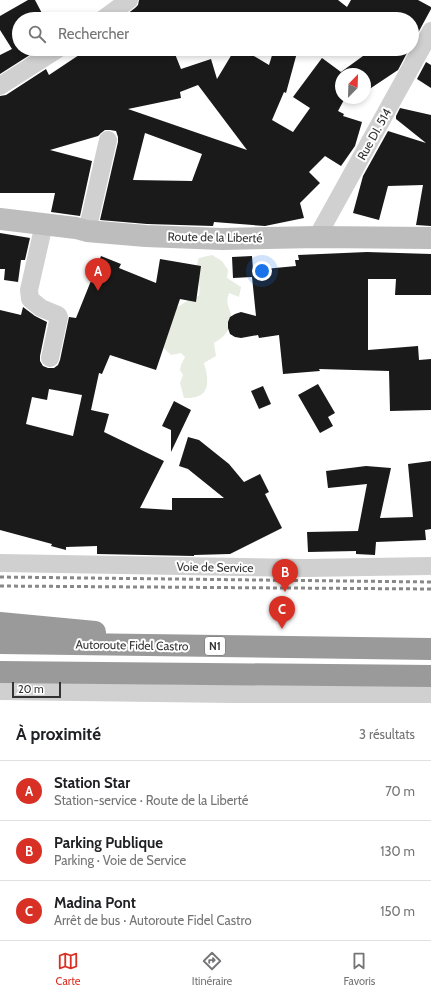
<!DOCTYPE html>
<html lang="fr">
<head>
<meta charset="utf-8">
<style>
	:root { --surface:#fff; --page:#f2f2f2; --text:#202124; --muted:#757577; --line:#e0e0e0; --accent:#d93025 }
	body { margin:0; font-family:Cabin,sans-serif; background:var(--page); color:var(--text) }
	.compass { position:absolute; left:335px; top:68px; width:36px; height:36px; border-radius:50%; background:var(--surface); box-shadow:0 2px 6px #0003; rotate:23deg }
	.scale { position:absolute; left:12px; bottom:10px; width:49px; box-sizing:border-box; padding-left:4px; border:2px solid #333; border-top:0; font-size:11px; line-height:14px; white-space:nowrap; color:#333; -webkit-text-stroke:3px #fff; paint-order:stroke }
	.you { position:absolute; left:262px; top:271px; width:14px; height:14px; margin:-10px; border:3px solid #fff; border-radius:50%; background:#1a73e8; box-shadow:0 0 0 6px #1a73e833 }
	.badge { display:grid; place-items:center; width:26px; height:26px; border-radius:50%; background:var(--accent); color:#fff; font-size:13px; font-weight:700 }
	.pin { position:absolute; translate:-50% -33px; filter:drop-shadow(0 1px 2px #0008) }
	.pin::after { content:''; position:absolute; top:21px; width:14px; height:12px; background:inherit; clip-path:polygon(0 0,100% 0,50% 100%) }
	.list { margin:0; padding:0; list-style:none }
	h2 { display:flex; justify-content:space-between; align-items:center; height:52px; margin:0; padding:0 16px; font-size:17px }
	h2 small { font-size:13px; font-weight:400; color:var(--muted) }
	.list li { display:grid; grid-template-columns:26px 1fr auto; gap:12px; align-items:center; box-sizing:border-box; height:60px; padding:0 16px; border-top:1px solid var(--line) }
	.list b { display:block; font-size:15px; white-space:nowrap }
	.list p { margin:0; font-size:13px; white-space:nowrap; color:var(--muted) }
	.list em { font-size:13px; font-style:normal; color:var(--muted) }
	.icon { flex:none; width:22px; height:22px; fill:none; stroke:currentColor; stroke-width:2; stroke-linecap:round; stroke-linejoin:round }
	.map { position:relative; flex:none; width:431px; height:708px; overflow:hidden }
	.search { position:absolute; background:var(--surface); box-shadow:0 2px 6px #0003; left:12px; right:12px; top:12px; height:44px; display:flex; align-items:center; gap:10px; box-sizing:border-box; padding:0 14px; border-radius:22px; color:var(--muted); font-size:15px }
	.sheet { height:232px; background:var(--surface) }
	nav { display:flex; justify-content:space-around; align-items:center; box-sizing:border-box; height:56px; border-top:1px solid var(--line); background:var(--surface); font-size:11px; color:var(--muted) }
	nav a { display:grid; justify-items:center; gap:2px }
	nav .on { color:var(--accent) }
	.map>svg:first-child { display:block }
</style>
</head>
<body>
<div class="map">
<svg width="431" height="708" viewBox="0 0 431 708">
	<rect width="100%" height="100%" fill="#fff"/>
	<path fill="#e6ecdf" d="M212,255L222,261L228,270L227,278L241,287L239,297L229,293C225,304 229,305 231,315C233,327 225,337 214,343L216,356L204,363C210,384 210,399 184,398L180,383L183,375L180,370L181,365L185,357L181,353L171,355L162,346L176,308L192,298L199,296C202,283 193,270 199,258Z"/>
	<g fill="#1a1a1a" fill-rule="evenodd">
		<polygon points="28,0 35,0 45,19 19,19 19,49 35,49 36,51 0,74 0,55 12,49 0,30 0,16"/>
		<polygon points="139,0 338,0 347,7 351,0 418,0 431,7 431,9 412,44 412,19 126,19 123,17 135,8 138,5"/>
		<path d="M75,49H113L116,53L123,49H173L181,69L211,59L217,79L235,49H242L269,65L274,49H298L286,93L284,92L272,120L293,132L310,108L293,97L322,58L341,72L363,56L356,49H406L408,51L398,70L365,92V74H341V98H345L338,111L344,114L343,116L362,122L355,146L341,166L325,156L309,172L320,183L300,203L304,218L265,226L214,222L213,226L147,224L100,220L118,142V137L116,131L110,130H105L101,133L98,136L50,150L92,161L80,216L51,212L55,193H0V96L6,95L46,69L49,75L79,55ZM198,85L247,150L128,109L181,98L180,92ZM145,133L202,154L192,181L133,180Z"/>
		<polygon points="426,62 431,65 431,88 417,79"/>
		<polygon points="400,108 431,115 431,226 416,225 423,185 388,186 379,220 353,213 363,176 388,131 426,143 396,119 396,116"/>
		<polygon points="0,233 30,238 25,260 21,260 18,282 4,280 5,269 0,269"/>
		<polygon points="367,252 431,254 431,295 395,295 396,279 368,279 368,350 418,346 419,360 431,359 431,410 390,411 389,371 319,369 320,371 283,374 279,335 259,338 258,335 241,338 235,337 230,334 228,328 228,322 230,317 235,314 241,312 256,316 252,277 233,278 232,257 252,256 253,270 296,266 295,260 299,260 298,255"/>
		<path d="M101,256L121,264L119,268L156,283L160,259L201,266L196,302L180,299L156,370L110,355L102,374L99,373L91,410L109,414L104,432L164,461L140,508L172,510V498H224L188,469L179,466L188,437L199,440L229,464L244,482L260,474L269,492L265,494L282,528L230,554L194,555V556L97,554V546L66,547V550L51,546L52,544L0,530V310L21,315L23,307L35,316L47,322L40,356V361L43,366L48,368H54L58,365L60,360L69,317L76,318ZM49,389L82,395L73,436L26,424L32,397L47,400Z"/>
		<polygon points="318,384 335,413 328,417 333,426 320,433 298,395"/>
		<polygon points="263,386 271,404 259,409 251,391"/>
		<polygon points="174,401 191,410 171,452 171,430 162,426"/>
		<polygon points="431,461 431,529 425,530 426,540 376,542 375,555 356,554 356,551 308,552 307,532 358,531 367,484 328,488 326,471 366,466 391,468 380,518 413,517 408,464"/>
	</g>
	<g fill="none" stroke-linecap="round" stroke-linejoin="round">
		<g stroke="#d0d0d0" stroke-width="18">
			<polyline points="103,19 129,0"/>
			<polyline points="0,86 58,49"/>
			<polyline points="44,224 29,290 30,299 41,308 58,315 59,317 50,358"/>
			<polyline points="87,231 108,140"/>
			<polyline points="317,237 431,31"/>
			<polyline points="0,563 305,568 431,566"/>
			<polyline points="0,691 232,694 431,694"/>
		</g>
		<polyline stroke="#bdbdbd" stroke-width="22" points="0,219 76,228 87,231 146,236 222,239 317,237 431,238"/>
		<g stroke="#9a9a9a" stroke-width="22">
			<polyline points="0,623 95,632"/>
			<polyline points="0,643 431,649"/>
			<polyline points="0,672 431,676"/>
		</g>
		<g stroke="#888" stroke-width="3" stroke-dasharray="4 3" stroke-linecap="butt">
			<polyline points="0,577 431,582"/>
			<polyline points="0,586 431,589"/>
		</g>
	</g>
	<g text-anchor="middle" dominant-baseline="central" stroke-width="4" stroke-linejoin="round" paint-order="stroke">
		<rect fill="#fff" stroke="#707070" stroke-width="1" x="205" y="637" width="20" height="18" rx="3"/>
		<g font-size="11" font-weight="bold" fill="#333">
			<text x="215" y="646">N1</text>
		</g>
		<g font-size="12" fill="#333" stroke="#fff">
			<text transform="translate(374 134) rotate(-61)">Rue DI. 514</text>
			<text transform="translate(215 237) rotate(1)">Route de la Liberté</text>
			<text transform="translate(215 567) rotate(1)">Voie de Service</text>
			<text transform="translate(132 645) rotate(1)">Autoroute Fidel Castro</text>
		</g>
	</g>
</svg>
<svg class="compass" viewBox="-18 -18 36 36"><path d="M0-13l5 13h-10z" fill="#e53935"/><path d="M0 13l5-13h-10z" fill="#757577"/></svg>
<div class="scale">20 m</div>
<div class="you"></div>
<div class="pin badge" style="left:98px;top:291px">A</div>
<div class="pin badge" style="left:285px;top:592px">B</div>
<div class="pin badge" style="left:282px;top:629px">C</div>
<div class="search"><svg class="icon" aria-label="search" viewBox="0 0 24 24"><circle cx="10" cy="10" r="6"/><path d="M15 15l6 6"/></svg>Rechercher</div>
</div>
<section class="sheet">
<h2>À proximité<small>3 résultats</small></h2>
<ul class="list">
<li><span class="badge">A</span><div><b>Station Star</b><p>Station-service · Route de la Liberté</p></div><em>70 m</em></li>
<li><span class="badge">B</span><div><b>Parking Publique</b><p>Parking · Voie de Service</p></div><em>130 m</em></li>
<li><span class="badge">C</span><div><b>Madina Pont</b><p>Arrêt de bus · Autoroute Fidel Castro</p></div><em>150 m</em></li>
</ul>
</section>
<nav>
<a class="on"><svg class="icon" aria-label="map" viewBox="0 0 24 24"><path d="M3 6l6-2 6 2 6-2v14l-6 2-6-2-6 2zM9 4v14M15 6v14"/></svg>Carte</a>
<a><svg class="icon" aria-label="directions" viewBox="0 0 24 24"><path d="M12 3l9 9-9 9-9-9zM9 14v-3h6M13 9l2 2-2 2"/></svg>Itinéraire</a>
<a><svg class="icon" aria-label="saved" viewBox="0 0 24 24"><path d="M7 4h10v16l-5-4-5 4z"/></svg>Favoris</a>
</nav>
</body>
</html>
